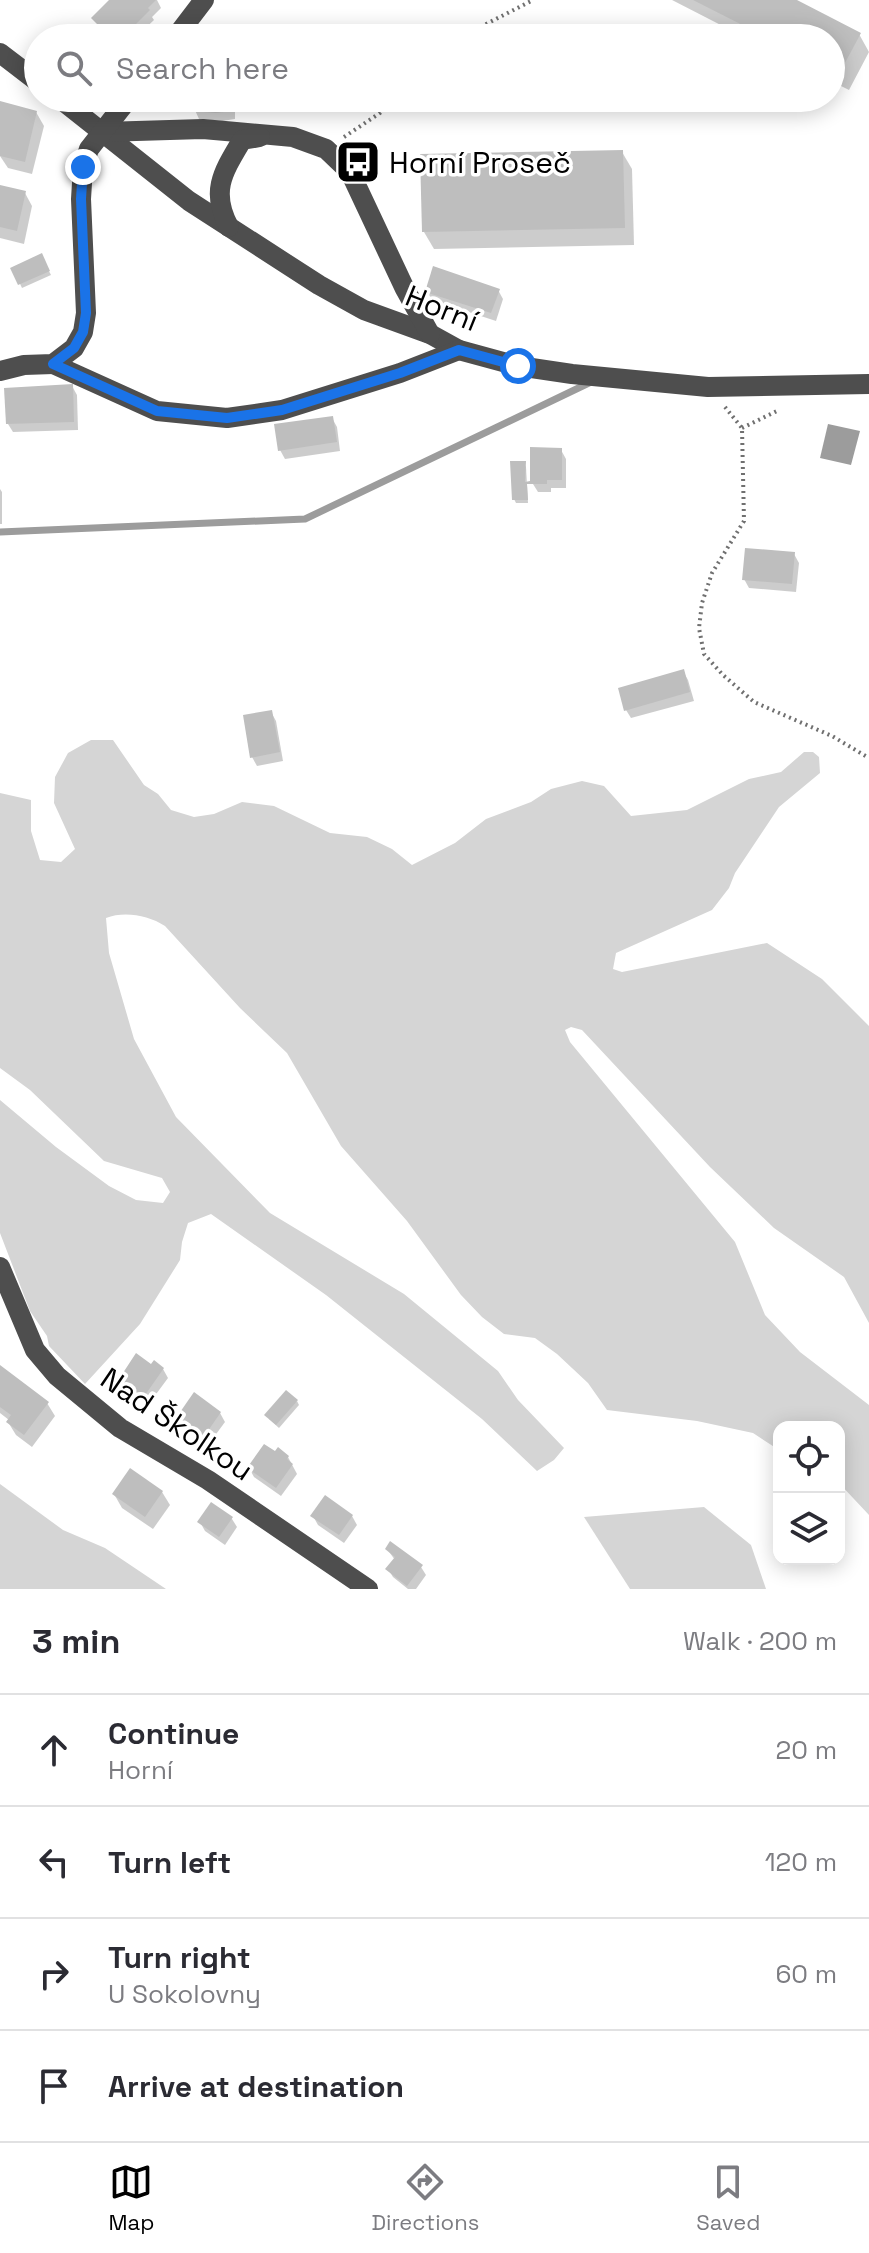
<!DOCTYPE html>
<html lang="en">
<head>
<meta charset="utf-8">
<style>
	:root { --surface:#fff; --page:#f2f2f3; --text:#2b2b33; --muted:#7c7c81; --line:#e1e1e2; --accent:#000 }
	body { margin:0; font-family:"Space Grotesk",sans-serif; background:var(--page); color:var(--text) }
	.controls { position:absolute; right:24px; bottom:24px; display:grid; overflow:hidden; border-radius:16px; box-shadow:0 4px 20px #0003 }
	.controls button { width:72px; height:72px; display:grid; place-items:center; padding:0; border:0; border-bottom:2px solid var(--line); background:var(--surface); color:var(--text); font:40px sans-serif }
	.stop { position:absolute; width:24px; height:24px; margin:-18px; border:6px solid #1a73e8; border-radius:50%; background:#fff }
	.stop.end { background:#1a73e8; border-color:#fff; box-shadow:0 2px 8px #0008 }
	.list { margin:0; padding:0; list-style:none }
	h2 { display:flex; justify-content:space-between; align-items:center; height:104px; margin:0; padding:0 32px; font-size:34px }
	h2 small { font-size:26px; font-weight:400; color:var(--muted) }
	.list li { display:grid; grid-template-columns:52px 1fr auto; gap:24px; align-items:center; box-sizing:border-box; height:112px; padding:0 32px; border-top:2px solid var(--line) }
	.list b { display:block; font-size:30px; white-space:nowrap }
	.list p { margin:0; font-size:26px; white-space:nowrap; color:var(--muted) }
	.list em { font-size:26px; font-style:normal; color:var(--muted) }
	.icon { flex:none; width:44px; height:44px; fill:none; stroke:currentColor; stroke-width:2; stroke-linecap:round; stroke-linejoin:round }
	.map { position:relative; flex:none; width:869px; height:1589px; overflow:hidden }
	.search { position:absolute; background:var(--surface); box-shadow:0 4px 20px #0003; left:24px; right:24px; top:24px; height:88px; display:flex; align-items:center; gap:20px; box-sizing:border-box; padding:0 28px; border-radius:44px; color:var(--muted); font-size:30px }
	.sheet { height:552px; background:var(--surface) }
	nav { display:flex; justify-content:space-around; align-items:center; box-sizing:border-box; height:112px; border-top:2px solid var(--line); background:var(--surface); font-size:22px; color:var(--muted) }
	nav a { display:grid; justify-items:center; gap:4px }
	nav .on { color:var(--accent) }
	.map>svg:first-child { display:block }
</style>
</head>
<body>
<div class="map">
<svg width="869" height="1589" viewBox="0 0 869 1589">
	<rect width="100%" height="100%" fill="#fff"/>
	<g fill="#d5d5d5">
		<path d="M91,740H113L144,785L158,794L171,810L194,817L214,814L242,802L274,806L330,833L367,837L392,849L412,865L455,843L486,819L531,802L551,789L582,781L604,786L631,816L687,810L749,779L781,772L804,752H813L819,757L820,773L779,807L735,873L729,888L712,910L616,953L613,969L622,972L767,943L822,979L869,1026V1323L844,1277L774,1228L710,1167L582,1030L571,1027L565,1030L570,1042L735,1242L765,1315L800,1352L869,1405V1515L839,1483V1427H779V1450L753,1433L697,1421L607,1410L588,1383L557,1354L535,1338L504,1334L482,1317L461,1295L407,1221L341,1146L287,1053L240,1008L165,926C148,915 124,911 106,918L109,953L134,1039L176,1117L270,1213L404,1294L498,1371L518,1400L564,1448L554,1460L537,1471L482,1419L326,1295L211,1214L188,1223L182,1242L180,1260L140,1324L85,1384L49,1346L47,1336L30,1311L0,1233V1100L56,1147L109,1186L136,1200L163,1203L170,1192L162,1178L104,1161L30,1090L0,1068V793L31,800V831L40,860L61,862L75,849L54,803L55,777L68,753Z"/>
		<polygon points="0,1484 63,1530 105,1548 166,1589 0,1589"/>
		<polygon points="704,1507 751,1545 766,1589 630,1589 584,1517"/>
	</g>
	<polygon fill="#9c9c9c" points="828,424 860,431 851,465 820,458"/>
	<g fill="#0003">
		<polygon points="112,0 157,0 161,8 152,17 154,20 135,38 110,38 93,18"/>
		<polygon points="672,0 792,0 859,34 869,52 849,90 831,81 831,38 746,38"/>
		<polygon points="184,98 235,98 235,119 222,121 199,119 194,108 189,108"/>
		<polygon points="0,104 36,112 44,126 32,174 8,168 0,156"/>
		<polygon points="622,152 632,169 634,245 434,249 424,232"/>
		<polygon points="0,187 25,193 32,206 24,244 0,238"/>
		<polygon points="41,256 51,275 22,288 13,269"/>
		<polygon points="498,290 503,299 496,321 432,300 427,291"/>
		<polygon points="72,386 77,395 78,430 13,432 8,424"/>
		<polygon points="332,418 337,427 340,451 285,459 280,450"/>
		<polygon points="561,450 566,459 566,488 551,488 551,492 538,492 533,484"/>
		<polygon points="524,463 526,467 528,503 516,503 514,499"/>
		<polygon points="0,489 2,492 2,524 0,524"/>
		<polygon points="794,554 799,563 796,592 749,588 744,579"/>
		<polygon points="683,671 688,680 694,701 631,718 626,710"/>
		<polygon points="271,712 276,721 283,761 257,766 252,757"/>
		<polygon points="0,1367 47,1403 55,1416 32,1447 16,1435 8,1422 9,1420 0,1413"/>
		<polygon points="152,1367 163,1369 168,1378 151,1401 125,1381 125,1386 121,1379"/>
		<polygon points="297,1401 299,1405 279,1428 269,1419"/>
		<polygon points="220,1413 225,1422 208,1445 183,1427 178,1418"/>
		<polygon points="288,1457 297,1474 281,1496 254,1477 249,1468"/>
		<polygon points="162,1492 170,1505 153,1529 122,1508 114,1494"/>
		<polygon points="212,1504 232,1519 237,1527 225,1545 205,1531 200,1522"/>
		<polygon points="313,1516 352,1516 357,1525 344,1543 318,1525"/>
		<polygon points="387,1549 421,1567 426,1575 416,1589 408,1589 393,1577 388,1569 395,1560"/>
	</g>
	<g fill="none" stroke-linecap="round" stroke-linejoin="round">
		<polyline stroke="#9c9c9c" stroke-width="7" points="0,532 305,519 591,382"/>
	</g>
	<g fill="#bebebe">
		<polygon points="109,0 156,0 148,8 150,10 122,38 111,38 91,18"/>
		<polygon points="693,0 797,0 861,33 839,74 831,70 831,38 768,38"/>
		<polygon points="192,98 232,98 232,111 216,113 192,111"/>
		<polygon points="0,101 37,111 25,162 0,156"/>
		<polygon points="623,150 625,228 422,232 420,154"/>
		<polygon points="0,185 26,191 17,231 0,227"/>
		<polygon points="42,253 50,271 18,285 10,268"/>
		<polygon points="433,266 500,289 491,313 425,292"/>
		<polygon points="73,384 74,422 6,424 4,388"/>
		<polygon points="333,416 337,442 278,451 274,424"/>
		<polygon points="530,447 562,448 562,480 547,480 547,484 527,484 528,500 512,500 510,461 526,461 525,482 530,481"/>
		<polygon points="745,548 795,552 792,584 742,580"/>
		<polygon points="684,669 690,692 624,711 618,688"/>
		<polygon points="272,710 280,752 250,758 243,715"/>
		<polygon points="136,1353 151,1364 154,1360 164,1368 143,1398 119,1379"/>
		<polygon points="0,1365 49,1402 24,1435 6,1422 11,1415 0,1407"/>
		<polygon points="286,1390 298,1400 276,1425 264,1415"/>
		<polygon points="194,1392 221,1412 203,1438 176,1418"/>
		<polygon points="264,1444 275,1451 278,1447 289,1456 287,1459 293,1464 276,1488 247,1468"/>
		<polygon points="130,1468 163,1491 145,1517 112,1494"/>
		<polygon points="325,1495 353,1515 339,1535 310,1516"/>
		<polygon points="211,1502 233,1517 219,1537 197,1522"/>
		<polygon points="390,1541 423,1565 407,1586 385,1569 395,1557 385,1549"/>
	</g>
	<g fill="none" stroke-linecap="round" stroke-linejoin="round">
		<g stroke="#707070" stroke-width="4" stroke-dasharray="2 4" stroke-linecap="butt">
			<polyline points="459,38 533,0"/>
			<polyline points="344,137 380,113 394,98"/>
			<polyline points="725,407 742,428 744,521 712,573 702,603 699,628 704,654 723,675 754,702 832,736 869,758"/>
			<polyline points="742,428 779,410"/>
		</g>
		<g stroke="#4e4e4e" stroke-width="20">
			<polyline points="175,38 204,0"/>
			<polyline points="0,53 38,82"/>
			<polyline points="59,98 189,201 319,285 364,310 430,334 459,350 518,366 572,374 708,387 869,384"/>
			<polyline points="103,132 203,129 293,137 326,149 350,172 405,289 430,334"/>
			<path d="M229,227C210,191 223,172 242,140L260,137"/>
			<polyline points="53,364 157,411 227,418 282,410 400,373 459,350"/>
			<polyline points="0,371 24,365 53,364 74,348 83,332 86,313 81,199 83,167 89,149 129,98"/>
			<polyline points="0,1267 35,1350 57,1376 120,1428 208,1480 368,1589"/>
		</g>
	</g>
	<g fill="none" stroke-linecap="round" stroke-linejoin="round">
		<polyline stroke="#1a73e8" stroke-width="10" points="83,167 81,199 86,313 83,332 74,348 53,364 157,411 227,418 282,410 400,373 459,350 518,366"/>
	</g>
	<defs>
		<g id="bus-square" transform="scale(2.3)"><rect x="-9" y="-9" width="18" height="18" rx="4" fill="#000" stroke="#fff"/><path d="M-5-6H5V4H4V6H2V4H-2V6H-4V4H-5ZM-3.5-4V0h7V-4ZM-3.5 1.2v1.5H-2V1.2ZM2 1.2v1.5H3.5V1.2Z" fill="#fff"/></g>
	</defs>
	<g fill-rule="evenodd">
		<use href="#bus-square" x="358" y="162"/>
	</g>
	<g text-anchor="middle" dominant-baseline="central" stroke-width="7" stroke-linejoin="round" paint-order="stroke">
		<g font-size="30" fill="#000" stroke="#fff" text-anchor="start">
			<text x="389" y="162">Horní Proseč</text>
		</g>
		<g font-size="30" fill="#000" stroke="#fff">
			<text transform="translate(442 308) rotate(22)">Horní</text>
			<text transform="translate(177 1424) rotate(34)">Nad Školkou</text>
		</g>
	</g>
</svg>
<div class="controls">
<button><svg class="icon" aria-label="locate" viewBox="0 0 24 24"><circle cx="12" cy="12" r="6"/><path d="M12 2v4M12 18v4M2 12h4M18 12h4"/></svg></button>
<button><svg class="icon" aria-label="layers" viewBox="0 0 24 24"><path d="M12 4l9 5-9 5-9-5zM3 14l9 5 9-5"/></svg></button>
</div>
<div class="stop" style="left:518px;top:366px"></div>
<div class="stop end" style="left:83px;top:167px"></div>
<div class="search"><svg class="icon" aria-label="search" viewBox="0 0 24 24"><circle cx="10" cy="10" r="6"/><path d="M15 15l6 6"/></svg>Search here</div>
</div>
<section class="sheet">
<h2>3 min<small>Walk · 200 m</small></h2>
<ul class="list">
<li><svg class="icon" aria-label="ahead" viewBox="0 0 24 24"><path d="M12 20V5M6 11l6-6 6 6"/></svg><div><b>Continue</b><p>Horní</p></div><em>20 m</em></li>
<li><svg class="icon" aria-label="left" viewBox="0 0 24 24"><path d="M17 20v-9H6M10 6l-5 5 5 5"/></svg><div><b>Turn left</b></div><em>120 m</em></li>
<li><svg class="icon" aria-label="right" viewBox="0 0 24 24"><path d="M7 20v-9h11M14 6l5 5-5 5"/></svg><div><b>Turn right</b><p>U Sokolovny</p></div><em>60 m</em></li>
<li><svg class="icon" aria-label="arrive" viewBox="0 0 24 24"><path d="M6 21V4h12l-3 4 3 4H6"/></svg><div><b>Arrive at destination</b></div></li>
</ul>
</section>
<nav>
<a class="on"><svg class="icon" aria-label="map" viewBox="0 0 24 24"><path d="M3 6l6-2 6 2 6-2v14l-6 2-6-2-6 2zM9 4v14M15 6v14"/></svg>Map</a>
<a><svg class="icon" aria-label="directions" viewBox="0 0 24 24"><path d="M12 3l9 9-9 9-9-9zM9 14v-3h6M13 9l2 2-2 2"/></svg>Directions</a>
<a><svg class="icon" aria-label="saved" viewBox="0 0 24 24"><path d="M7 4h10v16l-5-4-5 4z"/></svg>Saved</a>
</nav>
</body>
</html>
